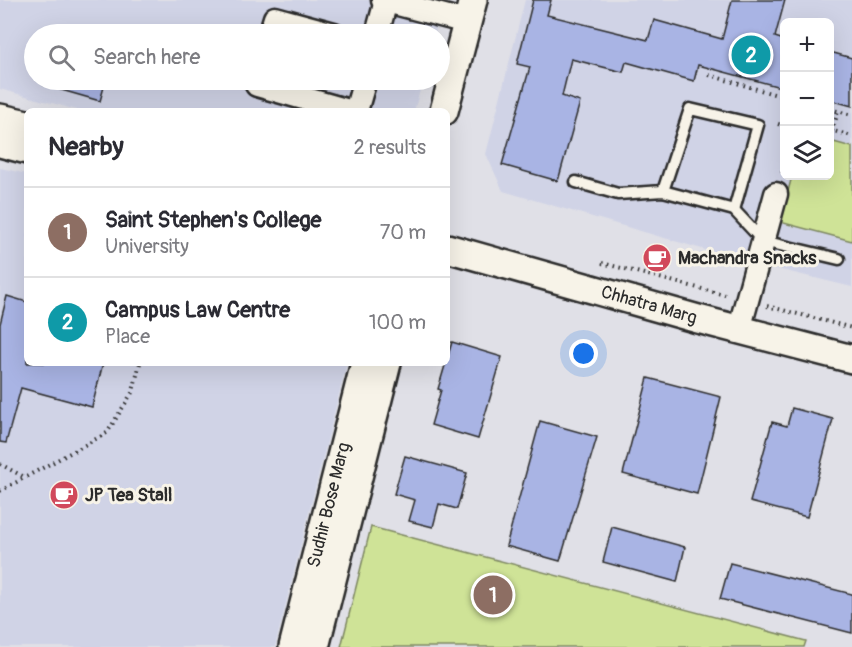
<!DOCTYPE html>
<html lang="en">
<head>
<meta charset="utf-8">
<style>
	:root { --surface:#fff; --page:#f7f7f7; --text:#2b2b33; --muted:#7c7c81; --line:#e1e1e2; --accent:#ea580c }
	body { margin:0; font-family:Pangolin,sans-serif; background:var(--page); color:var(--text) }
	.controls { position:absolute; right:18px; top:18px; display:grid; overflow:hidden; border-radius:9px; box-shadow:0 6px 24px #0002 }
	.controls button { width:54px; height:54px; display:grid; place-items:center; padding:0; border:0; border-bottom:2px solid var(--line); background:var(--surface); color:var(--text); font:30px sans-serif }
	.you { position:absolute; left:584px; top:354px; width:21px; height:21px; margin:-15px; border:4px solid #fff; border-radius:50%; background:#1a73e8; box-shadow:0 0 0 9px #1a73e833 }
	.badge { display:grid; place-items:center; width:39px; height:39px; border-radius:50%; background:var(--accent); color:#fff; font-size:20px; font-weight:700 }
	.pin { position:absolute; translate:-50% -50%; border:3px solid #fff; box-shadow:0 2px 6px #0006 }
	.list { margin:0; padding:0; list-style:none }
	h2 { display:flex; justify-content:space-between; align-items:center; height:78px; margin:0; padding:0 24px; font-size:26px }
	h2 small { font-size:20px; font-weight:400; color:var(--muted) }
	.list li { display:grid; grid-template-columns:39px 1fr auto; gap:18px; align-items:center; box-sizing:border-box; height:90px; padding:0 24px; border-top:2px solid var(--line) }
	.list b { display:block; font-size:22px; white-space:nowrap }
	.list p { margin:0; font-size:20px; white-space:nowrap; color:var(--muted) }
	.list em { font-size:20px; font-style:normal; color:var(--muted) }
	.icon { flex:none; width:33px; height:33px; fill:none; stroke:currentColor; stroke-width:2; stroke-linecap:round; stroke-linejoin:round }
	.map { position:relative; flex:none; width:852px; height:647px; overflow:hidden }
	.search { position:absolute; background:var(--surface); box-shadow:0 6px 24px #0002; left:24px; top:24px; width:426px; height:66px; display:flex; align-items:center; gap:15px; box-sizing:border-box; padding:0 21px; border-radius:33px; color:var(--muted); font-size:22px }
	.panel { position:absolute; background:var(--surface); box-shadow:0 6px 24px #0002; left:24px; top:108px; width:426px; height:258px; border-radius:9px }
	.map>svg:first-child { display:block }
</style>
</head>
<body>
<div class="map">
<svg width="852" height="647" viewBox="0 0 852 647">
	<rect width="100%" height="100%" fill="#e0e0e7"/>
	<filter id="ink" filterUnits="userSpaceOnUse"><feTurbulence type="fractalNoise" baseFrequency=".0167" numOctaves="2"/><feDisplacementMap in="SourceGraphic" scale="12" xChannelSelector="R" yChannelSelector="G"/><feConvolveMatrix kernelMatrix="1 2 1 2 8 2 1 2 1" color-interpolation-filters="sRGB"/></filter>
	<g filter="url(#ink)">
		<g fill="#d0d3e6" fill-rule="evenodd">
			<polygon points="0,0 442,0 435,34 34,34 34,80 423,80 414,111 81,111 0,89"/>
			<path d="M525,0H852V287L740,260L503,191L486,154ZM784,22H830V176H784Z"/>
			<polygon points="0,168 27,174 27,363 347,363 275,647 0,647"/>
		</g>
		<g fill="#cfe397" stroke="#7d8761" stroke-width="1.5">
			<polygon points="830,141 852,147 852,241 780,222 792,176 830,176"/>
			<polygon points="371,527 806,641 804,647 341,647"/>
		</g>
		<g fill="#a9b4e4" stroke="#2b2b2b" stroke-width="1.5">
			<polygon points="533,0 551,0 547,15 648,40 654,20 722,39 732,0 785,0 775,37 784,40 784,88 698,65 694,81 626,62 623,72 571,59 562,96 580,102 558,181 502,165 530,67 517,64"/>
			<polygon points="830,52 852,58 852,106 830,100"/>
			<polygon points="45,80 106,80 100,101 44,85"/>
			<polygon points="7,296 27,302 27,363 103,363 92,407 21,388 6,443 0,442 0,324"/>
			<polygon points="452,342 502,357 478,439 431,425 441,390 438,389"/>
			<polygon points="648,378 721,397 697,494 623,474"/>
			<polygon points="792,408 833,419 807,517 750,502 772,422 787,426"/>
			<polygon points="540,421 597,437 560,561 506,546"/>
			<polygon points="405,456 467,473 457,509 439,504 433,527 409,521 415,500 394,494"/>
			<polygon points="612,527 685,547 677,582 603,562"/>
			<polygon points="730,563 852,594 852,633 720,599"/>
		</g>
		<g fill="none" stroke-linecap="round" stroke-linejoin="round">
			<g stroke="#2b2b2b" stroke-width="15">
				<g id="service">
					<polyline points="576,182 618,194 663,191 734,210 763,241 839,259"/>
					<polyline points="663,191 690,109 758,125 734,210"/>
				</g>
			</g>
			<g stroke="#2b2b2b" stroke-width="27">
				<g id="minor">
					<polyline points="383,0 467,22"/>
					<polyline points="270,34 275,18 334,34"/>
					<polyline points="377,34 386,1"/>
					<polyline points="258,80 257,85 349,111"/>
					<polyline points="356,111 365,80"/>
					<polyline points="739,330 776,194"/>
				</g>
			</g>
			<g stroke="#2b2b2b" stroke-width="32">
				<g id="tertiary">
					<polyline points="444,111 473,0"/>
					<polyline points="0,118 27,124"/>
					<polyline points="0,143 27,150"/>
					<polyline points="447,248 698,319 852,359"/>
					<polyline points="293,647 365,363"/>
					<polyline points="315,647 387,363"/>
				</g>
			</g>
			<g stroke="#2b2b2b" stroke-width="4" stroke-dasharray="1.5 4.5" stroke-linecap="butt">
				<polyline points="709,75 784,97"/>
				<polyline points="830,109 852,115"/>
				<polyline points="778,124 784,126"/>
				<polyline points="830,130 852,136"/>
				<polyline points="832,131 838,112"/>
				<polyline points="782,173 784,163"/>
				<polyline points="602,263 725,295"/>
				<polyline points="767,306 852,328"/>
				<polyline points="0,464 26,478"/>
				<polyline points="0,491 107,433 133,391 140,363"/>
			</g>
			<use href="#service" stroke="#f7f3e8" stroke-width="10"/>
			<use href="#minor" stroke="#f7f3e8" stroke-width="22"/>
			<use href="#tertiary" stroke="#f7f3e8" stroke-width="27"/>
		</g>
	</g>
	<defs>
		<g id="cafe-disc" transform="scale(1.5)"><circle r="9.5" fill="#d1495b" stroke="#f7f3e8"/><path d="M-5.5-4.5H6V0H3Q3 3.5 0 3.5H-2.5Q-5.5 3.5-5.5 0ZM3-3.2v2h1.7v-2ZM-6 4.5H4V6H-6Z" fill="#fff"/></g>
	</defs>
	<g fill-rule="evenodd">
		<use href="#cafe-disc" x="657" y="258"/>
		<use href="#cafe-disc" x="64" y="495"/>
	</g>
	<g text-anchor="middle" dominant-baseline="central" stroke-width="6" stroke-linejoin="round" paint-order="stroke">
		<g font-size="18" font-weight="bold" fill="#2b2b2b" stroke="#f7f3e8" text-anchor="start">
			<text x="678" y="258">Machandra Snacks</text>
			<text x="85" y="495">JP Tea Stall</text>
		</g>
		<g font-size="18" fill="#2b2b2b" stroke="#f7f3e8">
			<text transform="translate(649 305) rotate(16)">Chhatra Marg</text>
			<text transform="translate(329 505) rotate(-76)">Sudhir Bose Marg</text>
		</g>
	</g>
</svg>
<div class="controls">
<button>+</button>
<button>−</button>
<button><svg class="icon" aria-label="layers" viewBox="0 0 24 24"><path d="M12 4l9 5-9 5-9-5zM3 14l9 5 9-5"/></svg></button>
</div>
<div class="you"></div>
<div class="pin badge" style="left:493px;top:595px;background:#8d6e63">1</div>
<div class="pin badge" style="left:751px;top:55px;background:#0f9aa8">2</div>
<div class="search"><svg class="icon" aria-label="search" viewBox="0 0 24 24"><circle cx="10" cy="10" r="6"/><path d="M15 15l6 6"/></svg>Search here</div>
<section class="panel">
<h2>Nearby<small>2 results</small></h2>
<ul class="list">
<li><span class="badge" style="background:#8d6e63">1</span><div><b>Saint Stephen's College</b><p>University</p></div><em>70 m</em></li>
<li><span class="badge" style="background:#0f9aa8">2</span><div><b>Campus Law Centre</b><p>Place</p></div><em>100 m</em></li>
</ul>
</section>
</div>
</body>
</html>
